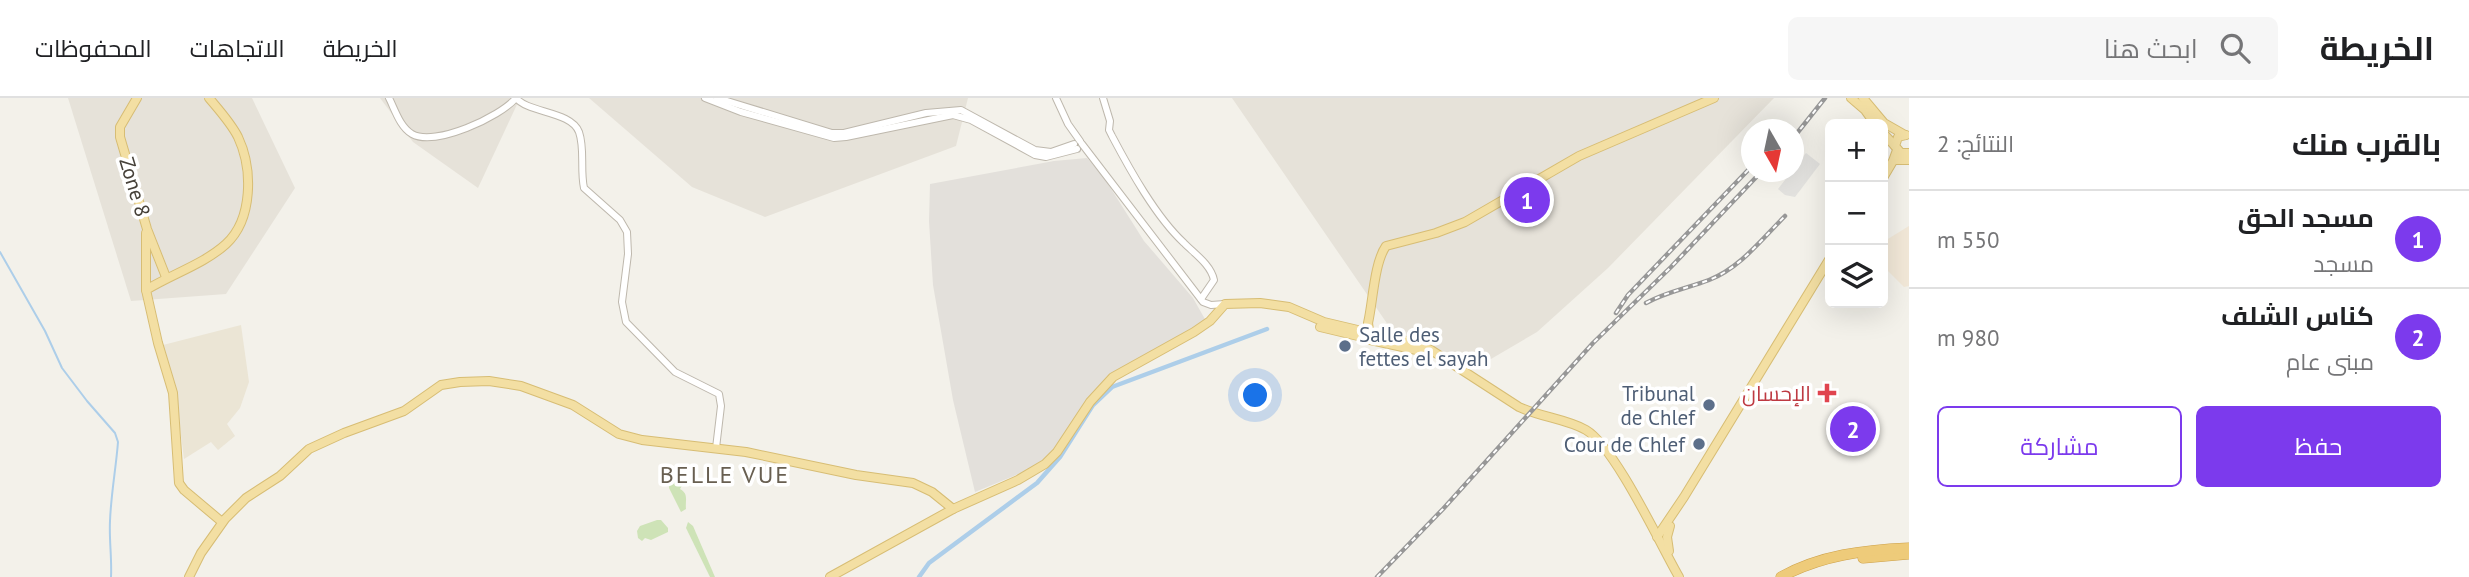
<!DOCTYPE html>
<html lang="ar">
<head>
<meta charset="utf-8">
<style>
	:root { --surface:#fff; --page:#f6f6f6; --text:#202124; --muted:#757577; --line:#e0e0e0; --accent:#7c3aed }
	body { margin:0; font-family:"PT Sans",Cairo,sans-serif; background:var(--page); color:var(--text); direction:rtl }
	.controls { position:absolute; right:21px; top:21px; display:grid; overflow:hidden; border-radius:10px; box-shadow:0 7px 28px #0002 }
	.controls button { width:63px; height:63px; display:grid; place-items:center; padding:0; border:0; border-bottom:2px solid var(--line); background:var(--surface); color:var(--text); font:35px sans-serif }
	.compass { position:absolute; left:1741px; top:21px; width:63px; height:63px; border-radius:50%; background:var(--surface); box-shadow:0 7px 28px #0002; rotate:171deg }
	.you { position:absolute; left:1256px; top:298px; width:24px; height:24px; margin:-18px; border:5px solid #fff; border-radius:50%; background:#1a73e8; box-shadow:0 0 0 10px #1a73e833 }
	.badge { display:grid; place-items:center; width:46px; height:46px; border-radius:50%; background:var(--accent); color:#fff; font-size:23px; font-weight:700 }
	.pin { position:absolute; translate:-50% -50%; border:4px solid #fff; box-shadow:0 2px 7px #0006 }
	.list { margin:0; padding:0; list-style:none }
	h2 { display:flex; justify-content:space-between; align-items:center; height:91px; margin:0; padding:0 28px; font-size:30px }
	h2 small { font-size:23px; font-weight:400; color:var(--muted) }
	.list li { display:grid; grid-template-columns:46px 1fr auto; gap:21px; align-items:center; box-sizing:border-box; height:98px; padding:0 28px; border-top:2px solid var(--line) }
	.list b { display:block; font-size:26px; white-space:nowrap }
	.list p { margin:0; font-size:23px; white-space:nowrap; color:var(--muted) }
	.list em { font-size:23px; font-style:normal; color:var(--muted) }
	.actions { display:flex; gap:14px; padding:21px 28px }
	.actions a { flex:1; padding:16px 0; border:2px solid var(--accent); border-radius:10px; text-align:center; font-size:24px; color:var(--accent) }
	.actions .main { background:var(--accent); color:#fff }
	.icon { flex:none; width:38px; height:38px; fill:none; stroke:currentColor; stroke-width:2; stroke-linecap:round; stroke-linejoin:round }
	.map { position:relative; flex:none; width:1909px; height:479px; overflow:hidden; direction:ltr }
	header { display:flex; align-items:center; gap:42px; box-sizing:border-box; height:98px; padding:0 35px; background:var(--surface); border-bottom:2px solid var(--line) }
	header strong { font-size:33px }
	nav { display:flex; gap:38px; margin-inline-start:auto; font-size:24px }
	.search { width:490px; height:63px; background:var(--page); display:flex; align-items:center; gap:18px; box-sizing:border-box; padding:0 24px; border-radius:10px; color:var(--muted); font-size:26px }
	main { display:flex }
	aside { flex:1; background:var(--surface) }
	.map>svg:first-child { display:block }
</style>
</head>
<body>
<header>
<strong>الخريطة</strong>
<div class="search"><svg class="icon" aria-label="search" viewBox="0 0 24 24"><circle cx="10" cy="10" r="6"/><path d="M15 15l6 6"/></svg>ابحث هنا</div>
<nav><a>الخريطة</a><a>الاتجاهات</a><a>المحفوظات</a></nav>
</header>
<main>
<aside>
<h2>بالقرب منك<small>النتائج: 2</small></h2>
<ul class="list">
<li><span class="badge">1</span><div><b>مسجد الحق</b><p>مسجد</p></div><em>550 m</em></li>
<li><span class="badge">2</span><div><b>كناس الشلف</b><p>مبنى عام</p></div><em>980 m</em></li>
</ul>
<div class="actions"><a class="main">حفظ</a><a>مشاركة</a></div>
</aside>
<div class="map">
<svg width="1909" height="479" viewBox="0 0 1909 479">
	<rect width="100%" height="100%" fill="#f3f1ea"/>
	<g fill="#e6e2d9">
		<polygon points="68,0 252,0 295,90 226,196 131,203"/>
		<polygon points="380,0 520,0 478,90 413,44"/>
		<polygon points="589,0 968,0 956,48 765,119 692,89"/>
		<polygon points="1232,0 1774,0 1608,170 1537,234 1479,268 1395,237"/>
	</g>
	<polygon fill="#f2e8d8" points="1909,128 1909,188 1904,189 1883,168 1883,144"/>
	<polygon fill="#e3e0db" points="1087,60 1103,78 1144,143 1193,200 1206,223 1113,276 1095,292 1050,357 1033,370 975,394 953,302 933,187 929,123 930,86 1054,63"/>
	<polygon fill="#ebe5d5" points="241,227 249,284 240,310 227,326 235,338 218,352 211,344 184,361 175,291 163,247"/>
	<g fill="#cee3b7">
		<path d="M670,379L683,386L680,391C689,396 685,402 686,411L681,414L669,390Z"/>
		<polygon points="657,422 661,422 668,430 668,434 651,442 645,440 642,443 638,440 637,433 640,428"/>
		<polygon points="688,424 693,428 715,479 710,479 686,430"/>
	</g>
	<polygon fill="#e2e1de" points="1806,55 1820,66 1795,99 1785,97 1778,91"/>
	<g fill="none" stroke-linecap="round" stroke-linejoin="round">
		<path stroke="#adcee9" stroke-width="2" d="M0,154L45,233L62,270L87,303L115,335L118,344C116,370 111,396 110,423C109,442 112,460 111,479"/>
		<polyline stroke="#adcee9" stroke-width="4.5" points="919,479 929,465 1037,385 1060,359 1093,307 1112,289 1267,231"/>
		<g stroke="#beb8ad" stroke-width="8">
			<g id="minor">
				<path d="M389,0C395,12 400,29 412,36C435,49 500,19 516,0"/>
				<path d="M516,0C528,15 571,13 579,34C585,51 580,72 584,90L620,122L627,134L628,156L622,204L626,224L675,274L719,296L721,308L716,350"/>
				<polyline points="705,0 741,14 834,40 846,39 953,17 971,22 1035,57 1046,59 1077,51"/>
				<polyline points="717,0 832,35 844,35 926,15 961,12 1035,52 1051,54 1074,46"/>
				<polyline points="1056,0 1068,26 1080,43"/>
				<path d="M1103,0L1110,23L1109,32L1112,38C1130,72 1156,119 1184,145C1195,156 1211,167 1214,182L1201,201"/>
				<polyline points="1082,46 1203,204 1211,207 1225,206"/>
			</g>
		</g>
		<g stroke="#d7bd74" stroke-width="10">
			<g id="major">
				<polyline points="137,0 120,29 120,39 147,131 166,179"/>
				<path d="M209,0C219,12 231,25 238,39C253,71 253,121 226,146C204,166 172,176 146,192L158,245L173,295L179,385L184,392L222,424"/>
				<polyline points="1851,0 1865,12 1875,26"/>
				<polyline points="1863,0 1884,25 1905,37"/>
				<polyline points="1883,35 1895,48"/>
				<polyline points="1906,37 1898,39 1895,48 1901,55 1909,55"/>
				<polyline points="1896,62 1909,62"/>
				<polyline points="1883,80 1893,63 1897,52"/>
				<polyline points="146,135 146,192"/>
				<polyline points="1320,229 1362,239"/>
				<path d="M1369,232L1368,225C1373,204 1374,165 1386,148L1436,135L1465,124L1579,58L1714,0"/>
				<path d="M1370,234L1411,244L1431,252L1519,309C1540,319 1567,321 1586,332C1615,349 1660,446 1679,479"/>
				<polyline points="1366,241 1421,253"/>
				<polyline points="1657,439 1684,399 1830,160"/>
				<polyline points="1669,453 1667,439 1670,428"/>
				<polyline points="189,479 201,455 225,421 246,400 280,378 309,351 344,335 404,313 441,287 460,284 489,283 521,288 573,307 619,336 642,342 746,354 856,377 913,385 932,394 953,411"/>
				<polyline points="830,479 953,411 1018,382 1045,366 1057,354 1090,304 1113,279 1194,234 1210,223 1225,206 1260,205 1289,209 1324,224 1362,233"/>
			</g>
		</g>
		<g stroke="#cda14a" stroke-width="11">
			<g id="highway">
				<polyline points="1863,460 1908,456"/>
				<path d="M1781,479C1821,457 1864,452 1909,450"/>
			</g>
		</g>
		<use href="#minor" stroke="#fff" stroke-width="6"/>
		<use href="#major" stroke="#f3dfa3" stroke-width="8"/>
		<use href="#highway" stroke="#eecb7a" stroke-width="10"/>
		<g stroke="#979797" stroke-width="4.5">
			<g id="rail">
				<polyline points="1794,39 1825,0"/>
				<path d="M1646,205C1666,194 1688,190 1709,182C1740,170 1762,141 1785,118"/>
				<polyline points="1616,215 1628,197 1752,68"/>
				<polyline points="1377,479 1443,411 1593,245 1671,169 1761,74"/>
			</g>
		</g>
		<use href="#rail" stroke="#fff" stroke-width="2" stroke-dasharray="5" stroke-linecap="butt"/>
	</g>
	<g fill="#5c6f8a" stroke="#fff" stroke-width="2.5">
		<circle cx="1345" cy="248" r="7"/>
		<circle cx="1709" cy="307" r="7"/>
		<circle cx="1699" cy="346" r="7"/>
	</g>
	<path fill="#e0444e" stroke="#fff" stroke-width="2.5" d="M1823.5 284.5h7v7h7v7h-7v7h-7v-7h-7v-7h7z"/>
	<g text-anchor="middle" dominant-baseline="central" stroke-width="7" stroke-linejoin="round" paint-order="stroke">
		<g font-size="21" fill="#464139" stroke="#fff">
			<text transform="translate(135 89) rotate(73)">Zone 8</text>
		</g>
		<g font-size="21" fill="#4e5e75" stroke="#fff" text-anchor="end">
			<text x="1359" y="236" text-anchor="start">Salle des<tspan x="1359" dy="24">fettes el sayah</tspan></text>
			<text x="1695" y="295">Tribunal<tspan x="1695" dy="24">de Chlef</tspan></text>
			<text x="1685" y="346">Cour de Chlef</text>
		</g>
		<g font-size="21" fill="#be3a42" stroke="#fff" text-anchor="end">
			<text x="1811" y="295">الإحسان</text>
		</g>
		<g font-size="24" letter-spacing="2" fill="#685f51" stroke="#fff">
			<text x="725" y="376">BELLE VUE</text>
		</g>
	</g>
</svg>
<div class="controls">
<button>+</button>
<button>−</button>
<button><svg class="icon" aria-label="layers" viewBox="0 0 24 24"><path d="M12 4l9 5-9 5-9-5zM3 14l9 5 9-5"/></svg></button>
</div>
<svg class="compass" viewBox="-18 -18 36 36"><path d="M0-13l5 13h-10z" fill="#e53935"/><path d="M0 13l5-13h-10z" fill="#757577"/></svg>
<div class="you"></div>
<div class="pin badge" style="left:1527px;top:102px">1</div>
<div class="pin badge" style="left:1853px;top:331px">2</div>
</div>
</main>
</body>
</html>
